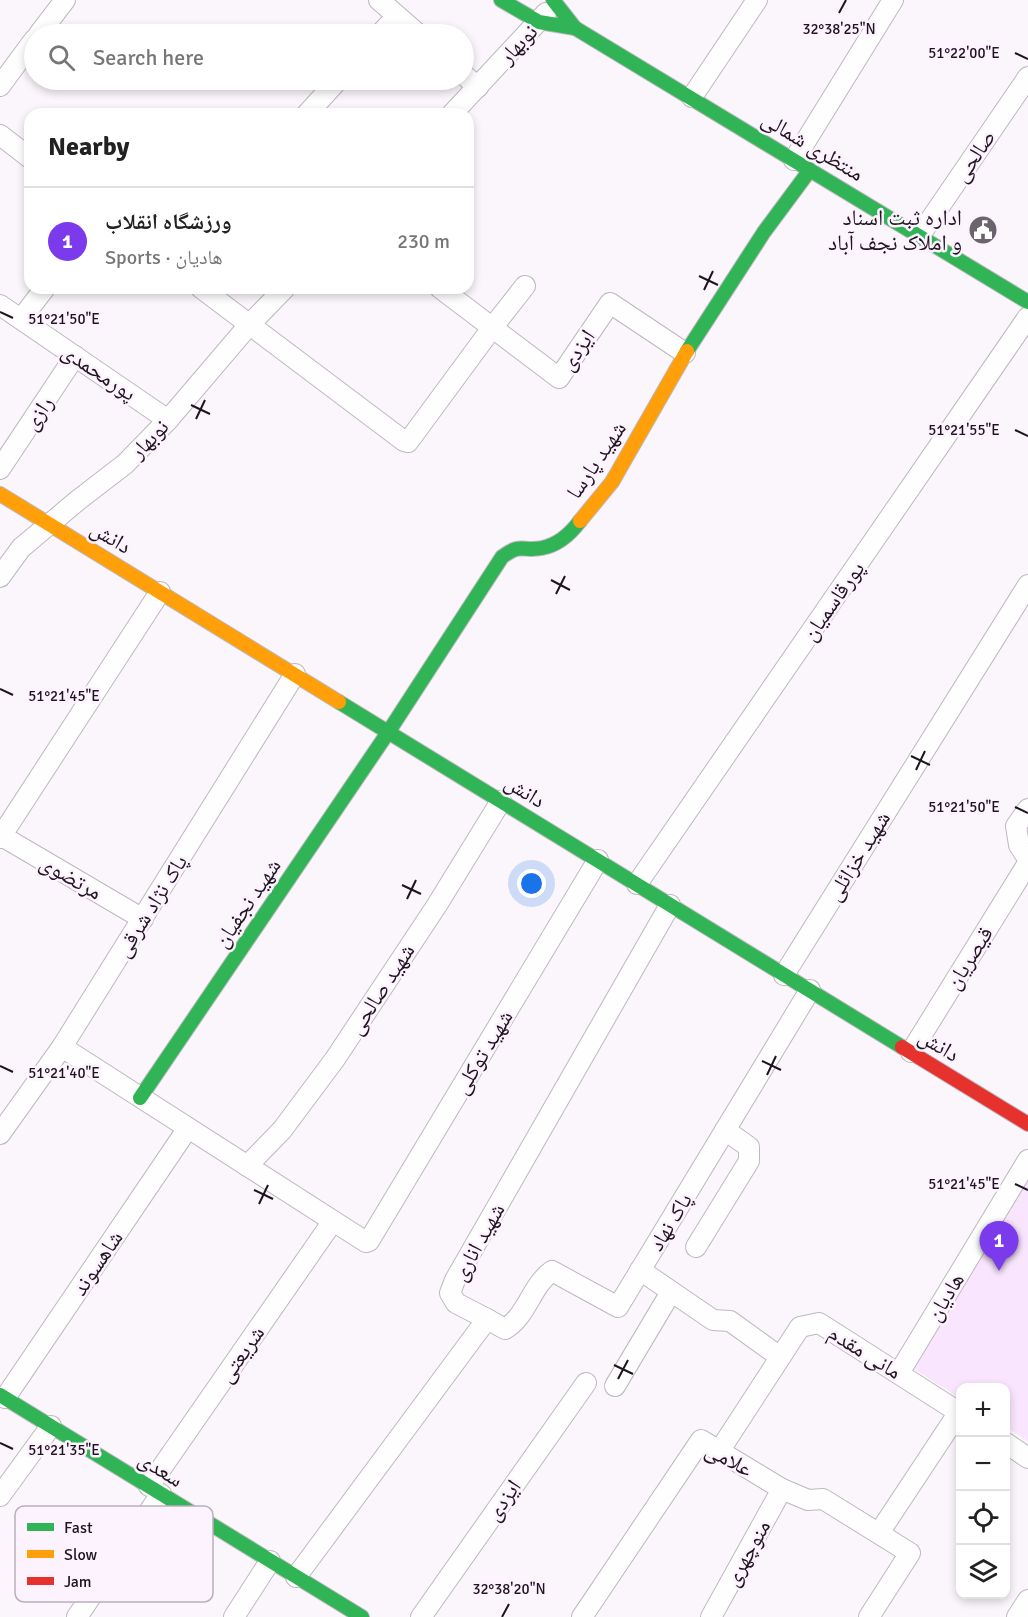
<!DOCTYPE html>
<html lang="en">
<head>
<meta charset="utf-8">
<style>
	:root { --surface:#fff; --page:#f6f6f6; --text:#222; --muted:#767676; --line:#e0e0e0; --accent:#7c3aed }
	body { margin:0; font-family:Signika,"Noto Naskh Arabic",sans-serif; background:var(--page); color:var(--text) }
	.controls { position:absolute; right:18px; bottom:18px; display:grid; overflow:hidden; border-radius:12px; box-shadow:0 3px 9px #0003 }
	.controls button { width:54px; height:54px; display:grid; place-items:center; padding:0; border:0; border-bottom:2px solid var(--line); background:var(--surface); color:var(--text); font:30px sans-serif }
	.you { position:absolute; left:532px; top:884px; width:21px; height:21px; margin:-15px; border:4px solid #fff; border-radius:50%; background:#1a73e8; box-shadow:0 0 0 9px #1a73e833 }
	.badge { display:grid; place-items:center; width:39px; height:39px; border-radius:50%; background:var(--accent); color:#fff; font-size:20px; font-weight:700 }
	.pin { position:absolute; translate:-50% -50px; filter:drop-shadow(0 2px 3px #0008) }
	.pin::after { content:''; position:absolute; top:32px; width:21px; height:18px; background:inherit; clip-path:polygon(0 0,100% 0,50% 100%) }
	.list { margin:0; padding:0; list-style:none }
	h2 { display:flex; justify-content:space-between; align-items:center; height:78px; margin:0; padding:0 24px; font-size:26px }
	h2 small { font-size:20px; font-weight:400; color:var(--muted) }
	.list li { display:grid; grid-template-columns:39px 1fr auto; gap:18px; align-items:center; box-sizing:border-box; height:108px; padding:0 24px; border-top:2px solid var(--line) }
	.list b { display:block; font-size:22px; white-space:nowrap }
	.list p { margin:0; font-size:20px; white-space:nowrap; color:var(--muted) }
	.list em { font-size:20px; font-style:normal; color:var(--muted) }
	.icon { flex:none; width:33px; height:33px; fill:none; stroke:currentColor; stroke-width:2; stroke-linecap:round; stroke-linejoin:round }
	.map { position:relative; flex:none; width:1028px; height:1617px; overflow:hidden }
	.search { position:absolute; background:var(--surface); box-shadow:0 3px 9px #0003; left:24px; top:24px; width:450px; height:66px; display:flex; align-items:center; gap:15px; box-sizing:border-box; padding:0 21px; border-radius:33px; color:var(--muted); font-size:22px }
	.panel { position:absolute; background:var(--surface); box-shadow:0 3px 9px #0003; left:24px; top:108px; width:450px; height:186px; border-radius:18px }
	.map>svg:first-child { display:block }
</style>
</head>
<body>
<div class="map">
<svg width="1028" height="1617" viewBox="0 0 1028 1617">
	<rect width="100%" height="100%" fill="#fbf6fb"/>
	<polygon fill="#f9e5fd" points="1028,1174 1028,1441 1006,1427 1006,1388 960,1388 960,1398 911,1367"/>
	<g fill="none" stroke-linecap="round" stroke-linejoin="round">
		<g stroke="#beb8c0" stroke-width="22">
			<g id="street">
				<polyline points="379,0 418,34"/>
				<polyline points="39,34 65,0"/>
				<polyline points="380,34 397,16"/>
				<polyline points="464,75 478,87"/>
				<polyline points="0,86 34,40"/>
				<polyline points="692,97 757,0"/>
				<polyline points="307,114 338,80"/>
				<polyline points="452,114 546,13"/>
				<polyline points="0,135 30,158"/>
				<polyline points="794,160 893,0"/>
				<polyline points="920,235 1028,77"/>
				<polyline points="201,288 404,441 408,442 492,328 525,286"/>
				<polyline points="440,288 559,378 610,303 685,353"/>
				<polyline points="0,305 168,420"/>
				<polyline points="21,319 45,288"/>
				<polyline points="0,469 75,356"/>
				<polyline points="0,577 21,548 77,501 125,464 168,420 249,325 285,288"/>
				<polyline points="1028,809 1016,826 1019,845 1028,859"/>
				<polyline points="0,835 143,919"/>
				<polyline points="0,838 160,592"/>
				<polyline points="637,884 1028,317"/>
				<polyline points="784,975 1028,585"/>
				<polyline points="62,1047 366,1242 369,1241 598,860"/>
				<polyline points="911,1052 1028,863"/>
				<polyline points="0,1134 62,1047 295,674"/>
				<polyline points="247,1166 282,1130 335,1059 437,905 501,801"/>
				<polyline points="696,1247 749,1161 749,1147 725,1130"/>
				<polyline points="640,1270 713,1320 730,1321 780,1357"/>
				<path d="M487,1319L505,1329C527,1316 531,1286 552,1271L618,1307L810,990"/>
				<polyline points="899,1373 1028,1160"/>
				<polyline points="615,1386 671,1292"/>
				<polyline points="5,1398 188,1128"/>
				<polyline points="1006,1443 1028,1458"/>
				<polyline points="720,1450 800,1327 819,1323 960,1413"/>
				<polyline points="149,1486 333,1221"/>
				<polyline points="0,1496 51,1426"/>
				<polyline points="879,1533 959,1412"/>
				<polyline points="296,1577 487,1319 456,1303 450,1293 455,1280 670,905"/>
				<polyline points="77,1617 161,1494"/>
				<polyline points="234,1617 270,1561"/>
				<polyline points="421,1617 586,1383"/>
				<polyline points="582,1617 701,1440 782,1489 808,1500 823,1499 910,1553 869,1617"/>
				<polyline points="711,1617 782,1489"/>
				<polyline points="1017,1617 1028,1600"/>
			</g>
		</g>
		<g stroke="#beb8c0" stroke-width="16">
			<g id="fast">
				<polyline points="501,0 539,22 575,28 1028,302"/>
				<polyline points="553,0 575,28"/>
				<polyline points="687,351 764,232 810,170"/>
				<polyline points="339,702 902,1047"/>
				<path d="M140,1098L389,731L502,557C522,542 522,552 542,548C558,545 571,533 580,521"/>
				<polyline points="0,1395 362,1617"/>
			</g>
		</g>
		<g stroke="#beb8c0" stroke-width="16">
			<g id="slow">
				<polyline points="0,494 339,702"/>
				<polyline points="580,521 612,482 687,351"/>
			</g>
		</g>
		<g stroke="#beb8c0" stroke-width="16">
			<polyline id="jam" points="902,1047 1028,1124"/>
		</g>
		<use href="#street" stroke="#fefefe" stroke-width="20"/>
		<use href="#fast" stroke="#30b455" stroke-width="14"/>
		<use href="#slow" stroke="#ff9f0a" stroke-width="14"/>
		<use href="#jam" stroke="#e5322d" stroke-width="14"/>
	</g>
	<path fill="none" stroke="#1e151f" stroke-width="2" d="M839,13L846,0M1015,53L1028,59M699,276L718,285M704,290L713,271M0,312L13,318M191,405L210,414M196,419L205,400M1015,430L1028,436M551,580L570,590M556,594L565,576M0,689L13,695M911,756L930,765M916,770L925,751M1015,807L1028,813M402,885L421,894M407,899L416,880M762,1061L781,1070M0,1066L13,1072M767,1075L776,1056M1015,1184L1028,1190M254,1190L273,1199M259,1204L268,1185M614,1365L633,1374M618,1379L628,1360M0,1443L13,1449M502,1617L509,1604"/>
	<defs>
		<g id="civic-disc" transform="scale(1.5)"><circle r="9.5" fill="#6b646c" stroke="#fcf3fe"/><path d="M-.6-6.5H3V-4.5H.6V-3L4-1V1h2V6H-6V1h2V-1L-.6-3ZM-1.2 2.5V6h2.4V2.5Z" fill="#fff"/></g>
	</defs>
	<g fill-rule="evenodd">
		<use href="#civic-disc" x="983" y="230"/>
	</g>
	<g text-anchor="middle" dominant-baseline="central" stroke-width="5" stroke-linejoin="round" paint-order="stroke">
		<g font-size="22" fill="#1e151f" stroke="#fcf3fe">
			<text transform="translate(518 44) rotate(-47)">نوبهار</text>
			<text transform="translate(813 146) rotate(31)">منتظری شمالی</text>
			<text transform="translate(974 156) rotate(-56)">صالحی</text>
			<text transform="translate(577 350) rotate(-56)">ایزدی</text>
			<text transform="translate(99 372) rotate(34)">پورمحمدی</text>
			<text transform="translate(38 413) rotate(-56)">رازی</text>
			<text transform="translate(149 439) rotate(-46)">نوبهار</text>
			<text transform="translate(596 460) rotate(-56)">شهید پارسا</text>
			<text transform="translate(111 537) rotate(31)">دانش</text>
			<text transform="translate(833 601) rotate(-55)">پورقاسمیان</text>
			<text transform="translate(525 791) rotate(32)">دانش</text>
			<text transform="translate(858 856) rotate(-58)">شهید خزائلی</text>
			<text transform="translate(71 877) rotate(30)">مرتضوی</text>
			<text transform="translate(247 903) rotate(-56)">شهید نجفیان</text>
			<text transform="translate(151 906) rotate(-58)">پاک نژاد شرقی</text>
			<text transform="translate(969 958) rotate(-58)">قیصریان</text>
			<text transform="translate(381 989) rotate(-57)">شهید صالحی</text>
			<text transform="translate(939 1045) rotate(31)">دانش</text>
			<text transform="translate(483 1052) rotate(-59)">شهید توکلی</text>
			<text transform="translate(670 1222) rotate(-59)">پاک نهاد</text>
			<text transform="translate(478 1242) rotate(-61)">شهید اناری</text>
			<text transform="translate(97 1263) rotate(-56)">شاهسوند</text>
			<text transform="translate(945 1297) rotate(-59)">هادیان</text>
			<text transform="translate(865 1352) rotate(32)">مانی مقدم</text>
			<text transform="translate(241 1354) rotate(-55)">شریعتی</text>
			<text transform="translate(729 1459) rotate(27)">علامی</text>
			<text transform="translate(161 1469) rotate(32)">سعدی</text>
			<text transform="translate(503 1500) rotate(-55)">ایزدی</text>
			<text transform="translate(747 1553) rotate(-61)">منوچهری</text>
		</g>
		<g font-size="22" fill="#1e151f" stroke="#fcf3fe" text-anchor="end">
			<text x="962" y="217">اداره ثبت اسناد<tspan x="962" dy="25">و املاک نجف آباد</tspan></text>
		</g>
	</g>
	<rect x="15" y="1506" width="198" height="96" rx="9" fill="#fcf3fe" stroke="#b9b0bb" stroke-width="1.5"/>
	<rect x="27" y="1523" width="27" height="8" fill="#30b455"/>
	<rect x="27" y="1550" width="27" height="8" fill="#ff9f0a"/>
	<rect x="27" y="1577" width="27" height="8" fill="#e5322d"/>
	<g font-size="16" fill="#1e151f">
		<text x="64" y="1533">Fast</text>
		<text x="64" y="1560">Slow</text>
		<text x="64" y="1587">Jam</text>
	</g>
	<g font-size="15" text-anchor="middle" fill="#1e151f" stroke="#fcf3fe" stroke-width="5" stroke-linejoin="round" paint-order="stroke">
		<text x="839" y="34">32°38'25"N</text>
		<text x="964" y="58">51°22'00"E</text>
		<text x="64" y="324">51°21'50"E</text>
		<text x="964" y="435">51°21'55"E</text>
		<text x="64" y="701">51°21'45"E</text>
		<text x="964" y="812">51°21'50"E</text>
		<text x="64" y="1078">51°21'40"E</text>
		<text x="964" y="1189">51°21'45"E</text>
		<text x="64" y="1455">51°21'35"E</text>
		<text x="509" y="1594">32°38'20"N</text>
	</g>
</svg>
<div class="controls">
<button>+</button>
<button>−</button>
<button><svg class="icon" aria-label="locate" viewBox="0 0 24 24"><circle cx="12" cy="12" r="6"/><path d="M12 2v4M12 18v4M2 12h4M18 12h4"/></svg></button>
<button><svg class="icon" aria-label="layers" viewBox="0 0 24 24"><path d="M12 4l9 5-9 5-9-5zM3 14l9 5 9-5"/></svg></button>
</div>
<div class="you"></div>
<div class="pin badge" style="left:999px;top:1271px">1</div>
<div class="search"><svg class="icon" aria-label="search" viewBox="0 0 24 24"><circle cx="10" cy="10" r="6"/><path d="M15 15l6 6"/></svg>Search here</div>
<section class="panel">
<h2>Nearby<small></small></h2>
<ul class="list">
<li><span class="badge">1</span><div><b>ورزشگاه انقلاب</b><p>Sports · هادیان</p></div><em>230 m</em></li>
</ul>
</section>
</div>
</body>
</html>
